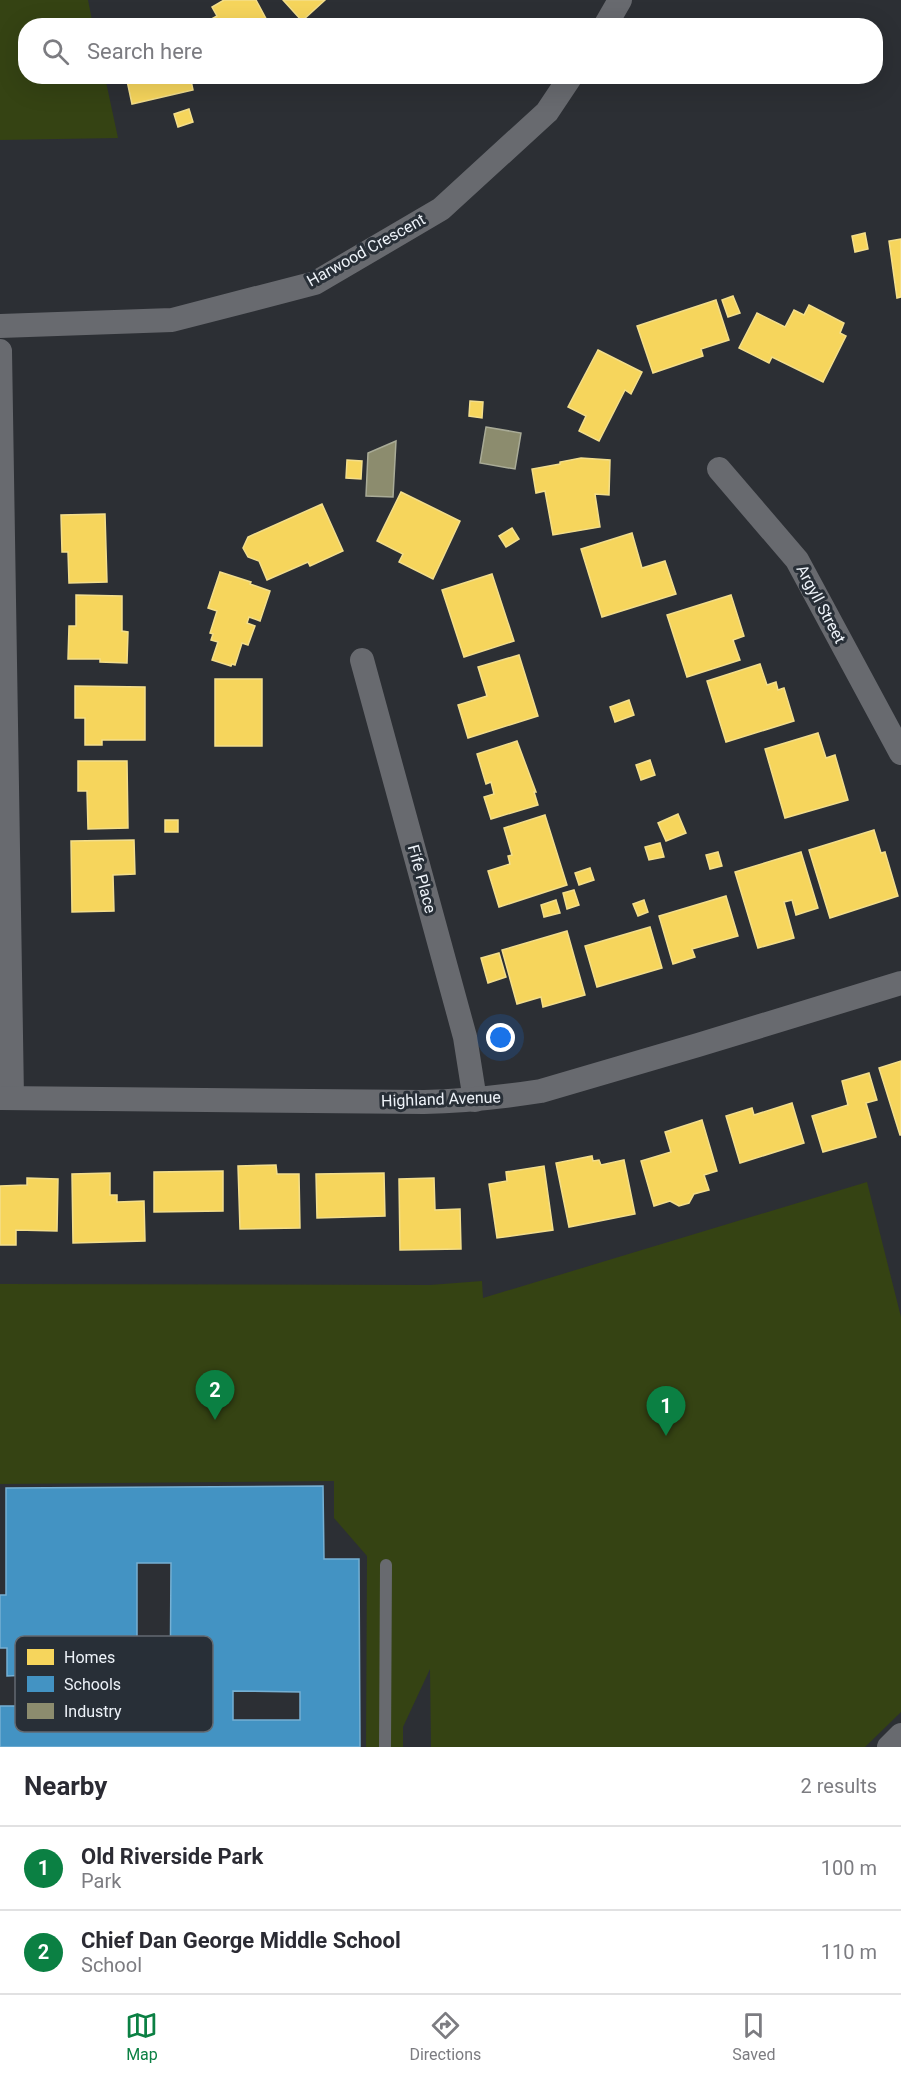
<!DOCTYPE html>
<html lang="en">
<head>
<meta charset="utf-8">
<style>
	:root { --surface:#fff; --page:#f2f2f3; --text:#2b2b33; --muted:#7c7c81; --line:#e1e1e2; --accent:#0b8043 }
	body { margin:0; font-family:Roboto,sans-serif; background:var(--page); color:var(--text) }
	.you { position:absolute; left:501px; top:1038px; width:21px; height:21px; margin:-15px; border:4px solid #fff; border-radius:50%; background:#1a73e8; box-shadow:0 0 0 9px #1a73e833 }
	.badge { display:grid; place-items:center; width:39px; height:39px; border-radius:50%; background:var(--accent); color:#fff; font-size:20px; font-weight:700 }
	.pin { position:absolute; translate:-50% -50px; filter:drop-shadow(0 2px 3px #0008) }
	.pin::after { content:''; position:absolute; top:32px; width:21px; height:18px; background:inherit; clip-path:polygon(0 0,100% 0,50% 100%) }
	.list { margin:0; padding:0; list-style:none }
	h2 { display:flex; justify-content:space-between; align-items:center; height:78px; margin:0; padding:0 24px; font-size:26px }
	h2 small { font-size:20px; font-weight:400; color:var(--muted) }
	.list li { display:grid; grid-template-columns:39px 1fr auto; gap:18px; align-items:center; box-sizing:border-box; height:84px; padding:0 24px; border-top:2px solid var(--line) }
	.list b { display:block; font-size:22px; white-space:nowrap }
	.list p { margin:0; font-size:20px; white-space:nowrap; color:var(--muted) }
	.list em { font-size:20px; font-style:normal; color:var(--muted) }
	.icon { flex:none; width:33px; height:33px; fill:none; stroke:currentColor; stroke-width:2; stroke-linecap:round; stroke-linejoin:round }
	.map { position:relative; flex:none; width:901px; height:1747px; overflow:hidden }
	.search { position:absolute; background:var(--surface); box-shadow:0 6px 24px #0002; left:18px; right:18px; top:18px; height:66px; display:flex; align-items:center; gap:15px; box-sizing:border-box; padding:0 21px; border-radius:24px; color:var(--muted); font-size:22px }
	.sheet { height:246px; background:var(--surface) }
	nav { display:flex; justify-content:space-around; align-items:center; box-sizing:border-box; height:84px; border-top:2px solid var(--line); background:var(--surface); font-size:16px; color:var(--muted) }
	nav a { display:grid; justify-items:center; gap:3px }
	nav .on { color:var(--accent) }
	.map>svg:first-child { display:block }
</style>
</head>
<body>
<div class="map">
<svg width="901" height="1747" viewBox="0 0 901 1747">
	<rect width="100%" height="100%" fill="#2c2f34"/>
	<g fill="#354313">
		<polygon points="0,0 88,0 93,25 26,26 26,76 105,77 118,138 0,140"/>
		<polygon points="867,1182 901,1317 901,1712 865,1747 431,1747 430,1669 403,1727 403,1747 366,1747 367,1556 334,1518 334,1481 0,1484 0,1284 430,1285 482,1281 483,1298"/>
	</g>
	<g fill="#f6d55c" stroke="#f3de8b" stroke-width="1.5">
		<polygon points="224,0 256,0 270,26 199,26 217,16 212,7"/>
		<polygon points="283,0 325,0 302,21"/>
		<polygon points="126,76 190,76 193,90 132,104"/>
		<polygon points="189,109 193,122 178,127 174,114"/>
		<polygon points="865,233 868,249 855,252 852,236"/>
		<polygon points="901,239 901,297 897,298 889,241"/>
		<polygon points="733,296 740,313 728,317 722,300"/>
		<polygon points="716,300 729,340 701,349 703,356 653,373 637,326"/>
		<polygon points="809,305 844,323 840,333 846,336 823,382 772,357 769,363 739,348 757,313 785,327 794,310 804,315"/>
		<polygon points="598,350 642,372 631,394 625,390 599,441 579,431 586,416 568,407"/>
		<polygon points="470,401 483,402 482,418 469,416"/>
		<polygon points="581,458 610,460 609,495 595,494 600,527 553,535 545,491 536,493 532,469 560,464 560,462"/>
		<polygon points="347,460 362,461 361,479 346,478"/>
		<polygon points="401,492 460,521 433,579 399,562 403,554 377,541"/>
		<polygon points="322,504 343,551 310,566 308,562 267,580 259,561 248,557 243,548 248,537"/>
		<polygon points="105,514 107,582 69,583 68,552 62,552 61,515"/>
		<polygon points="512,528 519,539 506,547 499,536"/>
		<polygon points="632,533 642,568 665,561 676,594 602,617 581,549"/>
		<polygon points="220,572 251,582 250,584 270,591 260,621 249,617 247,623 255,626 248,645 242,643 235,665 232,664 231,666 212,660 218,642 211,640 213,634 210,633 217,611 208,608"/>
		<polygon points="492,574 514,641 464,657 442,590"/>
		<polygon points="76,595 122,596 122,631 128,632 127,663 100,662 100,659 68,659 69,626 76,626"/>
		<polygon points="731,595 744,636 733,640 740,660 687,677 667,615"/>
		<polygon points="519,655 538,716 468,738 458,705 487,696 478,667"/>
		<polygon points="760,664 767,685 776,682 778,690 784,688 794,721 726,742 707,681"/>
		<rect x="215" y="679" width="47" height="67"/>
		<polygon points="75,686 145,687 145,740 102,740 102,745 85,745 85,718 75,718"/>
		<polygon points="629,700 634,715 615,722 610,707"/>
		<polygon points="818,733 826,758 835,755 848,800 785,818 765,749"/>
		<polygon points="517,741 536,792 534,792 538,805 491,819 484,797 494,794 491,782 486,784 477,754"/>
		<polygon points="650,760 655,775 641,780 636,765"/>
		<polygon points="78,761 127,761 128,828 88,829 87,791 78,791"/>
		<polygon points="678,814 686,833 666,841 658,823"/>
		<polygon points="545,815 567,885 499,907 488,871 510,864 508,856 512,855 504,828"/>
		<rect x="165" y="820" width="13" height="12"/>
		<polygon points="874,830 881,853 885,852 898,896 830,918 809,850"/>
		<polygon points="134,840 135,874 113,875 114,911 72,912 71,841"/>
		<polygon points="660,843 664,857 649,860 645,847"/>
		<polygon points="718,852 722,866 710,869 706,855"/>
		<polygon points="801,852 818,908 796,915 792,900 784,902 794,938 758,948 735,872"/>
		<polygon points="590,868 594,880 579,885 575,873"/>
		<polygon points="574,890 579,905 567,909 563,893"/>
		<polygon points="726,896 738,936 692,949 695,957 673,964 659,916"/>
		<polygon points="556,900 560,913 544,917 541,905"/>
		<polygon points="644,900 648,912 638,916 633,904"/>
		<polygon points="650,927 662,968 597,987 585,946"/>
		<polygon points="567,931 585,995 543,1007 541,997 517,1004 502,950"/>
		<polygon points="499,953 506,977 488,983 481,958"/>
		<polygon points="901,1061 901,1135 900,1135 879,1068"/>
		<polygon points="869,1073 877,1100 866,1103 876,1137 823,1152 812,1116 848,1105 842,1081"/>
		<polygon points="792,1103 804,1143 740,1163 726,1116 752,1108 754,1115"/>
		<polygon points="702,1120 717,1171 704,1175 709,1190 694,1194 689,1203 679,1206 670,1201 654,1206 641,1161 671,1152 665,1132"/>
		<polygon points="592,1156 593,1161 599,1160 601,1165 624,1160 635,1214 569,1227 556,1163"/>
		<polygon points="276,1165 277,1174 299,1174 300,1228 240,1229 238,1166"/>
		<polygon points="544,1166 553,1230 497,1238 489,1184 507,1181 506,1172"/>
		<polygon points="223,1171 223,1211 154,1212 154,1172"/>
		<polygon points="110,1173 110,1195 117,1195 117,1202 144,1201 145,1241 73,1243 72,1174"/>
		<polygon points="384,1173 385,1216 317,1218 316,1174"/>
		<polygon points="27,1178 58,1179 57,1231 16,1230 16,1245 0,1245 0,1186 27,1185"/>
		<polygon points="434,1178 435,1210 460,1209 461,1249 400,1250 399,1179"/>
	</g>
	<path fill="#4393c3" stroke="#76b0d3" stroke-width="1.5" fill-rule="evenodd" d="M323,1486L324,1559H359L360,1747H0V1706H29V1675L7,1676V1648H0V1595H6V1488ZM137,1563H171L170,1706H137ZM233,1691L300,1692V1720H233Z"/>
	<g fill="#8c8c6e" stroke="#a9ab97" stroke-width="1.5">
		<polygon points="486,427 521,433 515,469 480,463"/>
		<polygon points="396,441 393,497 366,496 368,453"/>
	</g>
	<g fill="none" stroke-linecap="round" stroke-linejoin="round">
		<polyline stroke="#686a6f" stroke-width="12" points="385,1747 386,1565"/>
		<g stroke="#686a6f" stroke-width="24">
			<polyline points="605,26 620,0"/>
			<polyline points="0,326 172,320 315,283 441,209 547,112 571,76"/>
			<polyline points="0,351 12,1098"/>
			<polyline points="719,469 797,560 901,753"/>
			<polyline points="362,660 465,1037 475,1100"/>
			<path d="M0,1098L424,1102C464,1101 502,1097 541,1091L698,1045L901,983"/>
			<polyline points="889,1747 901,1735"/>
		</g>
	</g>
	<g text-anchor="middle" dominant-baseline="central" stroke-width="6" stroke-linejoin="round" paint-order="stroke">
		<g font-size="16" fill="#edf2f8" stroke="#282f37">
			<text transform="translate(366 250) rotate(-29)">Harwood Crescent</text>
			<text transform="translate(821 604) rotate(62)">Argyll Street</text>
			<text transform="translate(422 879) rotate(75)">Fife Place</text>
			<text transform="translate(441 1099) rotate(-2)">Highland Avenue</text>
		</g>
	</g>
	<rect x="15" y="1636" width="198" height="96" rx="9" fill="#282f37" stroke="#636a71" stroke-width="1.5"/>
	<rect x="27" y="1649" width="27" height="16" fill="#f6d55c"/>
	<rect x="27" y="1676" width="27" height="16" fill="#4393c3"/>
	<rect x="27" y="1703" width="27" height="16" fill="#8c8c6e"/>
	<g font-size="16" fill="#edf2f8">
		<text x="64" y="1663">Homes</text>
		<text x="64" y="1690">Schools</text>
		<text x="64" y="1717">Industry</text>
	</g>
</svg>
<div class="you"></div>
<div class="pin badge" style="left:666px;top:1436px">1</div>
<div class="pin badge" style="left:215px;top:1420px">2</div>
<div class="search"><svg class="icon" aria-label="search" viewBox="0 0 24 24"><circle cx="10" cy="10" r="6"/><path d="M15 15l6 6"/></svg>Search here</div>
</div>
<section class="sheet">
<h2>Nearby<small>2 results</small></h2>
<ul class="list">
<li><span class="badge">1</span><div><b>Old Riverside Park</b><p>Park</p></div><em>100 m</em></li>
<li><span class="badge">2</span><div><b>Chief Dan George Middle School</b><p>School</p></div><em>110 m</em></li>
</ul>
</section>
<nav>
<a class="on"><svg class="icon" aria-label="map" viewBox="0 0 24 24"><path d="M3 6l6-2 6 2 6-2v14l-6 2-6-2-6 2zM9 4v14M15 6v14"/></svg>Map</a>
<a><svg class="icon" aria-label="directions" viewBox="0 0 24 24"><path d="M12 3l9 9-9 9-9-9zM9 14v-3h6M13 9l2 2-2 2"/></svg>Directions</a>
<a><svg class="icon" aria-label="saved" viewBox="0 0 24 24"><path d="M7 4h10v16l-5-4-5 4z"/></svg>Saved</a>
</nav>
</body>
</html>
